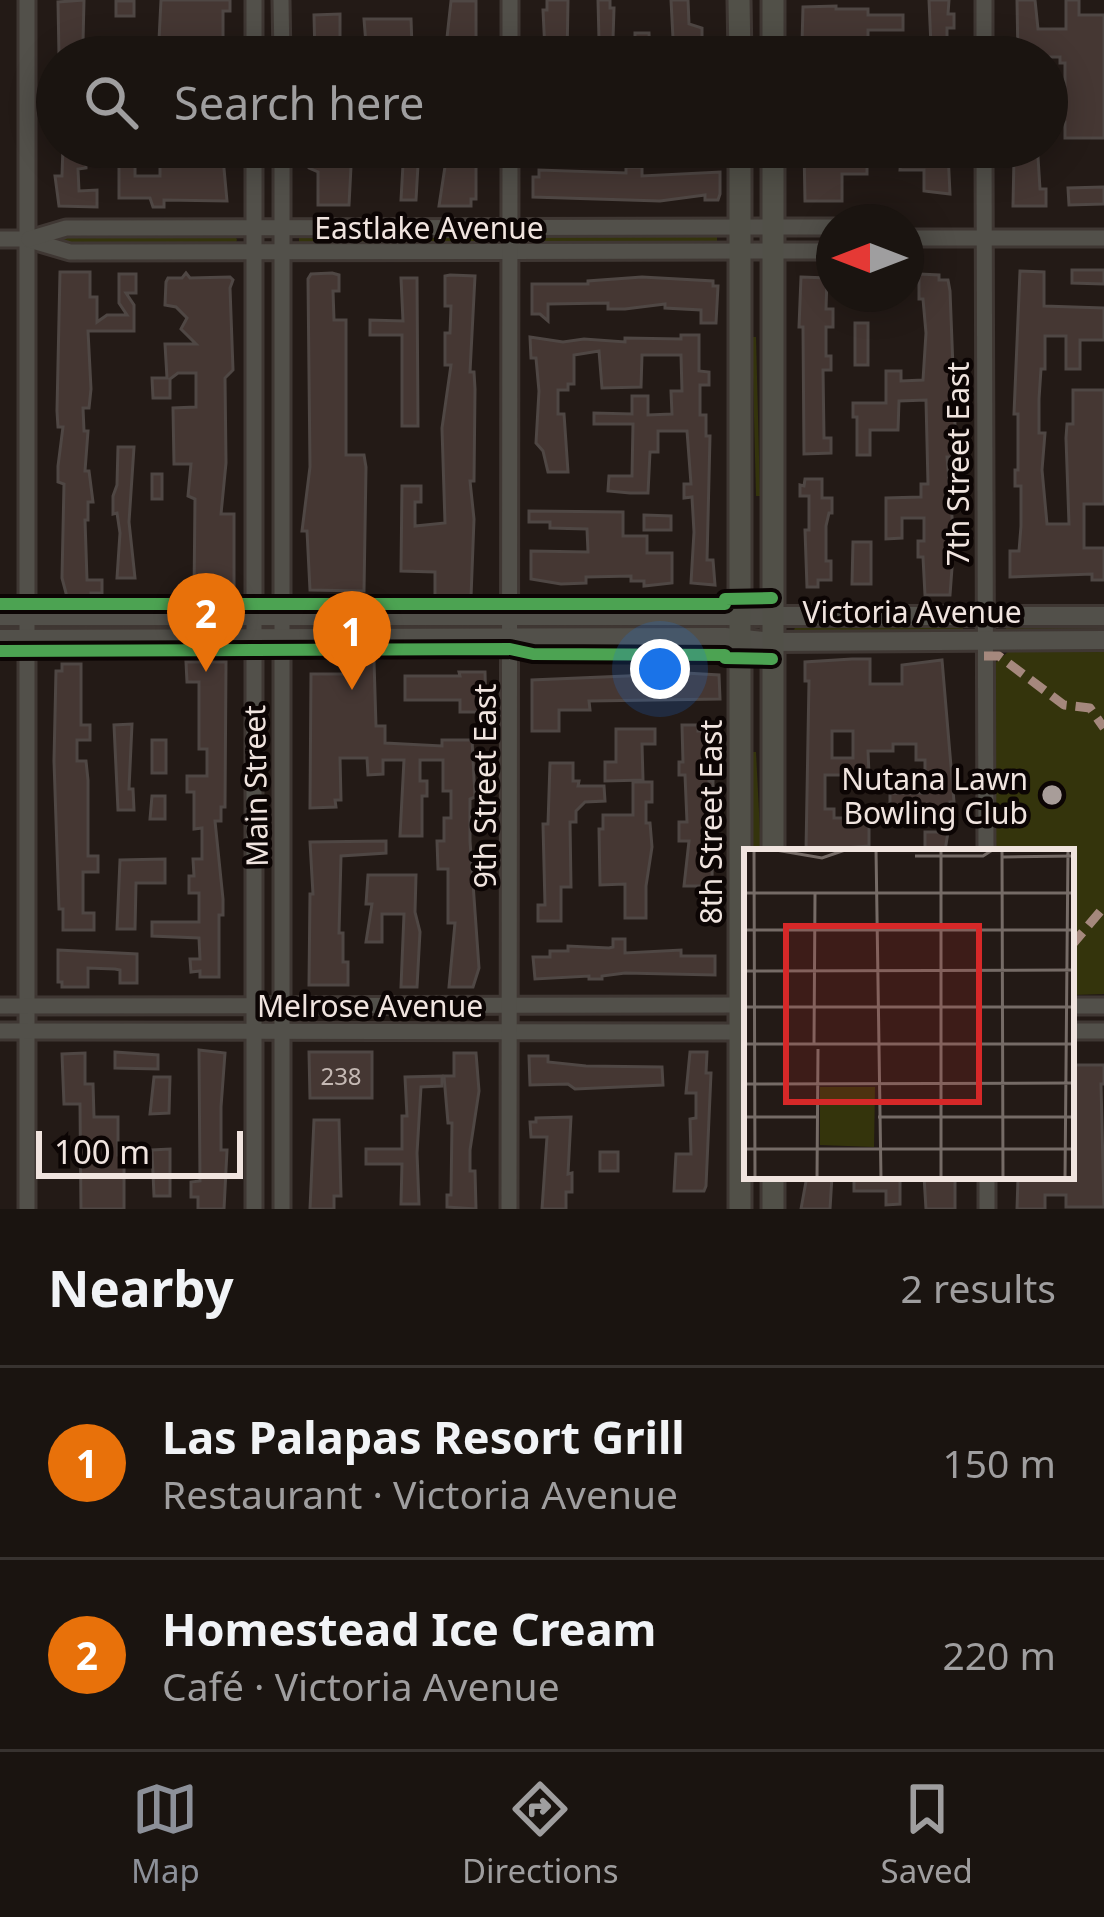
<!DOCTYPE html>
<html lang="en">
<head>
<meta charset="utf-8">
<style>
	:root { --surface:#1a1410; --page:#231d19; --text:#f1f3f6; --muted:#9f9e9f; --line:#383330; --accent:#8c9099 }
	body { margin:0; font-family:"Noto Sans",sans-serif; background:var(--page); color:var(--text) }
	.compass { position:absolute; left:816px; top:204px; width:108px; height:108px; border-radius:50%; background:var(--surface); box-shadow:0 6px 30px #0003; rotate:270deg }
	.scale { position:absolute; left:36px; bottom:30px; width:207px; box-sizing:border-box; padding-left:12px; border:6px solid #f0e4df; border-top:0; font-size:33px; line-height:42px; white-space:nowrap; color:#f0e4df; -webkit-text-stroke:9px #0c0504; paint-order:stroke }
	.you { position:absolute; left:660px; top:669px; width:42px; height:42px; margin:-30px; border:9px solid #fff; border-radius:50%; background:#1a73e8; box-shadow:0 0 0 18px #1a73e833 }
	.badge { display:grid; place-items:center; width:78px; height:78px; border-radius:50%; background:var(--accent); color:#fff; font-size:39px; font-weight:700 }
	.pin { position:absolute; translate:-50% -99px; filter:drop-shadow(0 3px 6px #0008) }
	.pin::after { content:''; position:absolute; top:63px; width:42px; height:36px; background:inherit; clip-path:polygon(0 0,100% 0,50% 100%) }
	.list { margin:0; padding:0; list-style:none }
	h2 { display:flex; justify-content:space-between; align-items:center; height:156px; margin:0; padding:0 48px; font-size:51px }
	h2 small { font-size:39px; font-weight:400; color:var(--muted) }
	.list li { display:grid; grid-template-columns:78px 1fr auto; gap:36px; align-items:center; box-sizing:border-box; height:192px; padding:0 48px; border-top:3px solid var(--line) }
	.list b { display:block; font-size:45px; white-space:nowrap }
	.list p { margin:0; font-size:39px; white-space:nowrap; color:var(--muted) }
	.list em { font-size:39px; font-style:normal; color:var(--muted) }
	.icon { flex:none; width:66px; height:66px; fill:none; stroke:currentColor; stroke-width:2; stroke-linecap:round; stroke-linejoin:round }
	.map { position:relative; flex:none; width:1104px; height:1209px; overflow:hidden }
	.search { position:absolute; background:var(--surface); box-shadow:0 6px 30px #0003; left:36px; right:36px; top:36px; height:132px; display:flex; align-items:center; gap:30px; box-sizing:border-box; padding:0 42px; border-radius:66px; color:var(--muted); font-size:45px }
	.sheet { height:540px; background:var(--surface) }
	nav { display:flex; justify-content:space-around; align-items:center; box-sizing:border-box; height:168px; border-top:3px solid var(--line); background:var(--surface); font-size:33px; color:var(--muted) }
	nav a { display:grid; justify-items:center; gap:6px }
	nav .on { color:var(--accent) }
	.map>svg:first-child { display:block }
</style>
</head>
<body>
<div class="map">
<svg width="1104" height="1209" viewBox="0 0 1104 1209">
	<rect width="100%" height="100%" fill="#231a16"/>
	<g fill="#34340c">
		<polygon points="487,233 488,245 299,245 299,234"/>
		<polygon points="530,233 717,234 717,244 531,246"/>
		<polygon points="49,234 235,235 237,240 235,244 51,243"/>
		<polygon points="752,337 756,337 760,496 756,496"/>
		<polygon points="933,621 963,623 963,633 793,634 795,627"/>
		<polygon points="1104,621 1104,634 1006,633 1006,623"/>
		<polygon points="306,622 488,622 488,630 306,629"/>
		<polygon points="530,622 718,622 718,629 531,630"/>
		<polygon points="48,623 231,624 229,630 51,630"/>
		<polygon points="1104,650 1104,994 1071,995 1071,852 996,852 995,663 1009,651"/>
		<polygon points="752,752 756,752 761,852 752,852"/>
	</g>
	<g fill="#453733" stroke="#4f4744" stroke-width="3" fill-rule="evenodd">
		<polygon points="84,0 83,42 88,42 89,57 63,57 59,55 58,2"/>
		<polygon points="161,0 230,0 230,11 223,11 223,57 174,57 174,40 159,40"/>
		<polygon points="547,0 568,0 567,57 548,57 545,51 543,10 547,10"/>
		<polygon points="598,0 610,0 610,8 614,8 613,39 599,39"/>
		<polygon points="671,0 688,0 689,24 702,28 702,57 674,57"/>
		<polygon points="929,0 949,0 948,14 954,14 954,28 947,28 947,57 922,57 922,46 931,46"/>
		<polygon points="1017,0 1035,0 1038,29 1066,29 1066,0 1079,0 1079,15 1104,15 1104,138 1065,138 1065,122 1047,123 1047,88 1065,89 1065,63 1060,63 1060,57 1018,57"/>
		<rect x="116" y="1" width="18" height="15"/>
		<polygon points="451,1 476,1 476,49 471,49 471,56 445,56"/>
		<polygon points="836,6 836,9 868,9 868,15 903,15 903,30 868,30 868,54 807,57 807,44 802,44 803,7"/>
		<polygon points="340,14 340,57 315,57 314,15"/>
		<polygon points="364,19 411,19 412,47 378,45 378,57 367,57"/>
		<polygon points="635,33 649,33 650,57 635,57"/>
		<polygon points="63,147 86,147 86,168 78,169 79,191 97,190 97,207 59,206 55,176 62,176"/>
		<polygon points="160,147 222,147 227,201 164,200 164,207 153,207 150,198 119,198 119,158 135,158 135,176 160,176"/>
		<polygon points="306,147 352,147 349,205 318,205 318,172 309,168"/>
		<polygon points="404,147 419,147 416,200 401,200"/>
		<polygon points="448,147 476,147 476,199 471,199 471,206 439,206"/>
		<polygon points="804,147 824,147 824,159 867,157 867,174 842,174 842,201 805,201"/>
		<polygon points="919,152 948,152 950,194 924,191 924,170 900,170 901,158 919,158"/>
		<polygon points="1014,157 1038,157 1040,189 1046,189 1046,206 1013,206"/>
		<polygon points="626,167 642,167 642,176 720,172 720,194 718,200 705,200 705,195 660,201 533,197 533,177 539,177 539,170 626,173"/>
		<polygon points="1104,187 1104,204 1069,205 1068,188"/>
		<polygon points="1072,270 1104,270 1104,284 1072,283"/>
		<polygon points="1020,271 1044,272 1044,306 1104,308 1104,340 1080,340 1080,369 1066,369 1066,336 1045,336 1045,369 1041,369 1039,399 1039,433 1045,433 1042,470 1047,524 1069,524 1066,438 1067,424 1073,424 1073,390 1104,390 1104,504 1084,504 1084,548 1104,548 1104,580 1092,580 1092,574 1010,577 1010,551 1019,551 1021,526 1021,486 1015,486 1015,470 1018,470 1018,414 1014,414"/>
		<polygon points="60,272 90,272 90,297 97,297 97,322 107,315 127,315 119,303 119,274 136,274 136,293 126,293 134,305 134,331 88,331 91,389 89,408 83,408 84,431 88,431 85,471 89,471 93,502 88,502 88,520 85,520 87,580 102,580 102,593 91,593 91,597 67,597 62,578 64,484 58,482 58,466 63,427 58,427 57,411"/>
		<polygon points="186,273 190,278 230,277 233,280 230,288 233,370 225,378 226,463 221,514 234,514 234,595 194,595 195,499 188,496 191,464 174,464 173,408 196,407 196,373 178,373 170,379 170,398 153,398 152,378 167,378 165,344 196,344 181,329 187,318 176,307 165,305 166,282 168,278 182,278"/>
		<polygon points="332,273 339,275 339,291 333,291 334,320 346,320 346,455 364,455 366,467 364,591 310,590 307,531 302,531 310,467 308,279 311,274"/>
		<polygon points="919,274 939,275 939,280 948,280 950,291 955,420 954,457 947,457 954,541 950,595 925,595 923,557 918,557 918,541 924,541 924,518 902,518 902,538 886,539 886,498 921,497 921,484 928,484 926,400 899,401 898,430 870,430 870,455 857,455 857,417 853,417 853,403 886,403 886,371 901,371 901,381 923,380 926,333 923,299 919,299"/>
		<polygon points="450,275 475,276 470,372 474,372 475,389 474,481 470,481 474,519 471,597 435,597 435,572 401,571 402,486 421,486 421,502 415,502 415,526 445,523 442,428 451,365 445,365 445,333 450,333 451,306 445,306 445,276"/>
		<polygon points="642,277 713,281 713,286 718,286 716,323 701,323 701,310 665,308 665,304 625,309 608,309 608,303 548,304 548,321 540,314 532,314 532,284 588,284 588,281"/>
		<polygon points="801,277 827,278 826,309 833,309 833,327 826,327 826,356 831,356 831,370 823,370 824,438 831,438 831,453 804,454 803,327 799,327"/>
		<polygon points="401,278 417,278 418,426 402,426 402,335 370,335 370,320 403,321"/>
		<rect x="855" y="323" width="13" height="42"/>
		<polygon points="681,335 699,335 699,371 709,372 709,385 700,385 700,415 706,415 706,436 710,436 707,560 713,560 715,585 691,583 694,532 692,497 684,498 684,484 691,484 687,431 658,431 658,452 650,452 648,493 630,493 608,491 609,476 632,476 633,424 594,424 594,413 632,414 632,396 648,396 648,415 672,414 671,391 682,391 681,355 642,355 641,387 602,388 599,351 574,355 574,384 568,384 568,390 558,390 558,414 564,414 568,472 548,472 543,451 536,443 539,391 536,358 531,358 530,337 563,342 584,339 625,342 625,338 681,339"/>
		<polygon points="118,447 134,447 129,522 135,578 117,578 120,533 117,513 113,514 113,496 117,485"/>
		<rect x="152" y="474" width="10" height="25"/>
		<polygon points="805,479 822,479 822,498 832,498 832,513 829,513 826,526 826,561 831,561 831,580 818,580 818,587 807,587 805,530 809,530 809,496 800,496 800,485 804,486"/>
		<polygon points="529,511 623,512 623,536 647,536 647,553 672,553 672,583 644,586 644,581 631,581 631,576 586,577 586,583 561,584 531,579 531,551 588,552 587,529 550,528 550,522 529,522"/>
		<polygon points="644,515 671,516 671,530 644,530"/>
		<polygon points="853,542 871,542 871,584 852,584"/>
		<path d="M852,659H870V684H902V665L942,660L954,802H950V810L890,808V793H925V760H916V744H893V751H868L869,775H825V809H834V818H869V846L806,851L809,681H805V662ZM832,731H853V758H832Z"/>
		<polygon points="359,661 374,661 376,726 385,726 385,743 442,746 442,740 472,740 475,797 470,799 470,841 479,968 473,987 449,987 455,923 448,923 448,869 438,869 437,841 444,841 444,818 451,818 451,791 443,791 443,760 420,760 420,781 427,781 427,796 422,796 422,836 400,836 404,760 383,760 383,774 368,775 367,758 340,758 341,800 335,800 336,807 310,808 311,674 359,674"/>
		<polygon points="186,662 226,662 225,807 221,807 221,821 215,821 223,899 223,915 219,915 219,977 200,977 200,971 191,972 190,959 200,959 199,938 152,936 152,922 199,922 199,893 189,893 189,876 194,876 193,859 202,859 202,828 194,829 194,792 187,792 187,776 207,776 207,749 199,749 199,682 187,682"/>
		<polygon points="62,664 81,664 81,725 90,725 90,740 77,740 77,761 86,761 88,780 88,856 98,856 98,872 83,872 83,913 94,913 94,930 63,930 63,909 59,909 54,761 56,671 62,671"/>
		<polygon points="650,671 719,675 720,699 589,701 590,710 559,710 559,731 532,731 532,680 650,675"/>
		<polygon points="459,672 485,672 486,712 460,712 460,700 405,700 405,676 460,676"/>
		<polygon points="132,724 129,789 133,789 134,810 118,810 114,725"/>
		<polygon points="682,725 698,725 698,731 707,731 709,781 713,781 712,885 709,886 684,886 689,841 679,841 679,822 687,822 685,775 679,775 679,762 683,762"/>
		<polygon points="616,729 655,729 655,744 642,744 643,780 605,781 605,762 616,762"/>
		<rect x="152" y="740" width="14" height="33"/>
		<polygon points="550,763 573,763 573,781 579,781 578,786 604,786 605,801 585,802 576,811 576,822 570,822 571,887 561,887 561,921 538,921 538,905 545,905 543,824 548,824"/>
		<polygon points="633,782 652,782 652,802 646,802 646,823 650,823 652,847 646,886 646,918 625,918 625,884 600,885 599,829 603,829 603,815 633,815"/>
		<polygon points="152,796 165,796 165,819 150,819"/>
		<polygon points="925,832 948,832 945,851 925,851"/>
		<polygon points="386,841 386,853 341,856 339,933 343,933 343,962 348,962 348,985 309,985 310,894 313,894 310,842"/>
		<polygon points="165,859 165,883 136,883 135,929 117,929 120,860"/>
		<polygon points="368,875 416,875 415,912 420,932 417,987 401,987 404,914 382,914 382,942 366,942 372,904 366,904"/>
		<polygon points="613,939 625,939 625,953 681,950 681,956 715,956 715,975 625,973 602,976 602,979 589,979 589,976 535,979 533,957 550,957 550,951 568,951 568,946 609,948 613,947"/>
		<polygon points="58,950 137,954 137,983 120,983 120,970 115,969 88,968 88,987 62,987 62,982 58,982"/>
		<polygon points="199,1050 225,1053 221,1107 221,1150 227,1150 224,1209 198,1209 198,1197 191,1197 191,1182 200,1181"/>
		<polygon points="115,1052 158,1055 158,1069 115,1068"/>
		<polygon points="309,1052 372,1052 372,1098 310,1098"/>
		<polygon points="690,1052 707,1052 706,1073 711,1073 706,1186 704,1191 674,1191 676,1154 691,1154 690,1119 696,1118 696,1093 686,1093"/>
		<polygon points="85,1053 85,1084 93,1084 94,1117 118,1117 118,1155 124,1155 124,1209 81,1209 80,1104 64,1104 62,1054"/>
		<polygon points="454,1053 476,1053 479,1091 470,1150 470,1171 475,1171 476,1209 447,1207 447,1195 451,1195 452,1123 448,1123 444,1076 454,1076"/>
		<polygon points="529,1056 548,1056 548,1062 586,1066 662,1067 663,1085 575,1089 568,1084 530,1085"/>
		<polygon points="1071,1065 1104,1065 1104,1084 1101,1084 1104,1207 1066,1207 1066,1195 1045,1195 1045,1209 1017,1209 1018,1178 1071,1177"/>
		<polygon points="442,1076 442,1086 421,1087 417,1153 419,1204 401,1204 402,1164 366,1164 366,1149 402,1149 402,1116 407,1116 405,1077"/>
		<polygon points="154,1077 170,1077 169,1113 150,1114"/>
		<polygon points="571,1117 568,1174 572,1173 572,1192 566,1192 566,1209 542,1209 547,1137 531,1137 530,1122 536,1122 536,1118"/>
		<polygon points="314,1120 339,1120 341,1196 334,1196 334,1209 310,1209"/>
		<polygon points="170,1149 170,1196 154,1196 152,1150"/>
		<rect x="600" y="1152" width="18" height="19"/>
		<polygon points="807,1176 832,1176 830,1209 801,1209"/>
		<polygon points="854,1176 900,1176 900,1204 886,1205 886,1191 854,1191"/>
		<polygon points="924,1176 955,1176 955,1209 926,1209"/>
	</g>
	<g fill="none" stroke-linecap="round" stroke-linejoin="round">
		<g stroke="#3f3733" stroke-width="21">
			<g id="minor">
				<polyline points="27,0 27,1209"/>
				<polyline points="254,0 254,57"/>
				<polyline points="281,0 282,57"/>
				<polyline points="984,0 984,57"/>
				<polyline points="510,57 510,0"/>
				<polyline points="984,147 986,852"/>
				<polyline points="906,238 1104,238"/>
				<polyline points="0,239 26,239 70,252 834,251"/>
				<polyline points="29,239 66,228 834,227"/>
				<polyline points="0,1006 741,1005"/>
				<polyline points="1071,1006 1104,1006"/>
				<polyline points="0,1031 741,1032"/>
				<polyline points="1071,1031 1104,1031"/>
				<polyline points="254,1209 254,147"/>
				<polyline points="282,1209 282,147"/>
				<polyline points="509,1209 510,147"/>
				<polyline points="987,1209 987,1176"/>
			</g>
		</g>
		<g stroke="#3f3733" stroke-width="24">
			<g id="tertiary">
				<polyline points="0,616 1104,616"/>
				<polyline points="0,639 725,637 773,642 1104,640"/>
			</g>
		</g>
		<g stroke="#3f3733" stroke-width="27">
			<g id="secondary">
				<polyline points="739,0 740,57"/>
				<polyline points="773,0 773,57"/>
				<polyline points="740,147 740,1209"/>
				<polyline points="773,147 773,852"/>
				<polyline points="773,1209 773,1176"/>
			</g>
		</g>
		<use href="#minor" stroke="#52504a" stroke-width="15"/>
		<use href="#tertiary" stroke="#52504a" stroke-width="18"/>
		<use href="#secondary" stroke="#515048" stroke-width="21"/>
		<g stroke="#a5887d" stroke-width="9" stroke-dasharray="18 9" stroke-linecap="butt">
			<polyline points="984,656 999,656 1064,705 1090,708 1104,728"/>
			<polyline points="1071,946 1104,907"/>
		</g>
		<g stroke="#0c0504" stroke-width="20">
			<g id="cycleway">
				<polyline points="0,604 725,604 725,599 772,598"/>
				<polyline points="0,651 510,649 533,654 725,655 725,658 772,659"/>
			</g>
		</g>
		<use href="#cycleway" stroke="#4ca352" stroke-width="12"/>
	</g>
	<circle fill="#a89d99" stroke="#0c0504" stroke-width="4.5" cx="1052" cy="795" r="12"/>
	<g text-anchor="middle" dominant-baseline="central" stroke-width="9" stroke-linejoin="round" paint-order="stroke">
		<g font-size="24" fill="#c5b9b4">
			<text x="341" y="1075">238</text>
		</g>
		<g font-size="30" fill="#f0e4df" stroke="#0c0504">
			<text x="429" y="227">Eastlake Avenue</text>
			<text transform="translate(957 464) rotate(-90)">7th Street East</text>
			<text x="912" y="611">Victoria Avenue</text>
			<text transform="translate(255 786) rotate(-91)">Main Street</text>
			<text transform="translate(484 786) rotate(-90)">9th Street East</text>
			<text transform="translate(710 822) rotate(-90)">8th Street East</text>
			<text x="370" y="1005">Melrose Avenue</text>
		</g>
		<g font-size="30" fill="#f0e4df" stroke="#0c0504" text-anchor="end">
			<text x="1028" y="778">Nutana Lawn<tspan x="1028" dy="34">Bowling Club</tspan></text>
		</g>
	</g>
	<g transform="translate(744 849)">
		<rect width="330" height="330" fill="#231a16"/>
		<path d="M76,238H131L130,298L76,296Z" fill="#34340c"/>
		<path fill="none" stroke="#756b66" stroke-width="3" d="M10,0L11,330M26,0L78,9L104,0M132,0L137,330M258,0L259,330M171,7H239L250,0M259,8L330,7M0,44H330M0,81H330M197,81V330M197,83V0M0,122L330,121M0,158H330M0,195H330M70,195L71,45M0,235L330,234M0,268H74M134,268H330M0,300H330M73,330L74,200M321,330L324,0"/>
		<path fill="#d62828" fill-opacity="0.15" stroke="#d62828" stroke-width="6" d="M42,77H235V253H42Z"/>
		<rect width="330" height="330" fill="none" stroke="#f0e4df" stroke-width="6"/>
	</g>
</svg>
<svg class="compass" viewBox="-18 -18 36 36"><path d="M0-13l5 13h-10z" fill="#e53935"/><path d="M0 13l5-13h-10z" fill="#9f9e9f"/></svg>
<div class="scale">100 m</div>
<div class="you"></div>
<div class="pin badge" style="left:352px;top:690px;background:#e8710a">1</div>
<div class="pin badge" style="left:206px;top:672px;background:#e8710a">2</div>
<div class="search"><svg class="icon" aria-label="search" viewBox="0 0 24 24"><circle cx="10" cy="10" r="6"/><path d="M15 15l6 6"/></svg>Search here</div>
</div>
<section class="sheet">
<h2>Nearby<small>2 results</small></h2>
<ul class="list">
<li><span class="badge" style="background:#e8710a">1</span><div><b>Las Palapas Resort Grill</b><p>Restaurant · Victoria Avenue</p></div><em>150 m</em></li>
<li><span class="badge" style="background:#e8710a">2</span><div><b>Homestead Ice Cream</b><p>Café · Victoria Avenue</p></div><em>220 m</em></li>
</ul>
</section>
<nav>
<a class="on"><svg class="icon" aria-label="map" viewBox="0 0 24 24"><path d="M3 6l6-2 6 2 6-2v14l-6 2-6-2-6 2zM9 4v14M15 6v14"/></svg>Map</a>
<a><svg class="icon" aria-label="directions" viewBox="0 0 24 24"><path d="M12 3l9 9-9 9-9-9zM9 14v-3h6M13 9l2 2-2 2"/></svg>Directions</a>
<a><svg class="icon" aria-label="saved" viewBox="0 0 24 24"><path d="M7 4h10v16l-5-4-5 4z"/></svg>Saved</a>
</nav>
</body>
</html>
